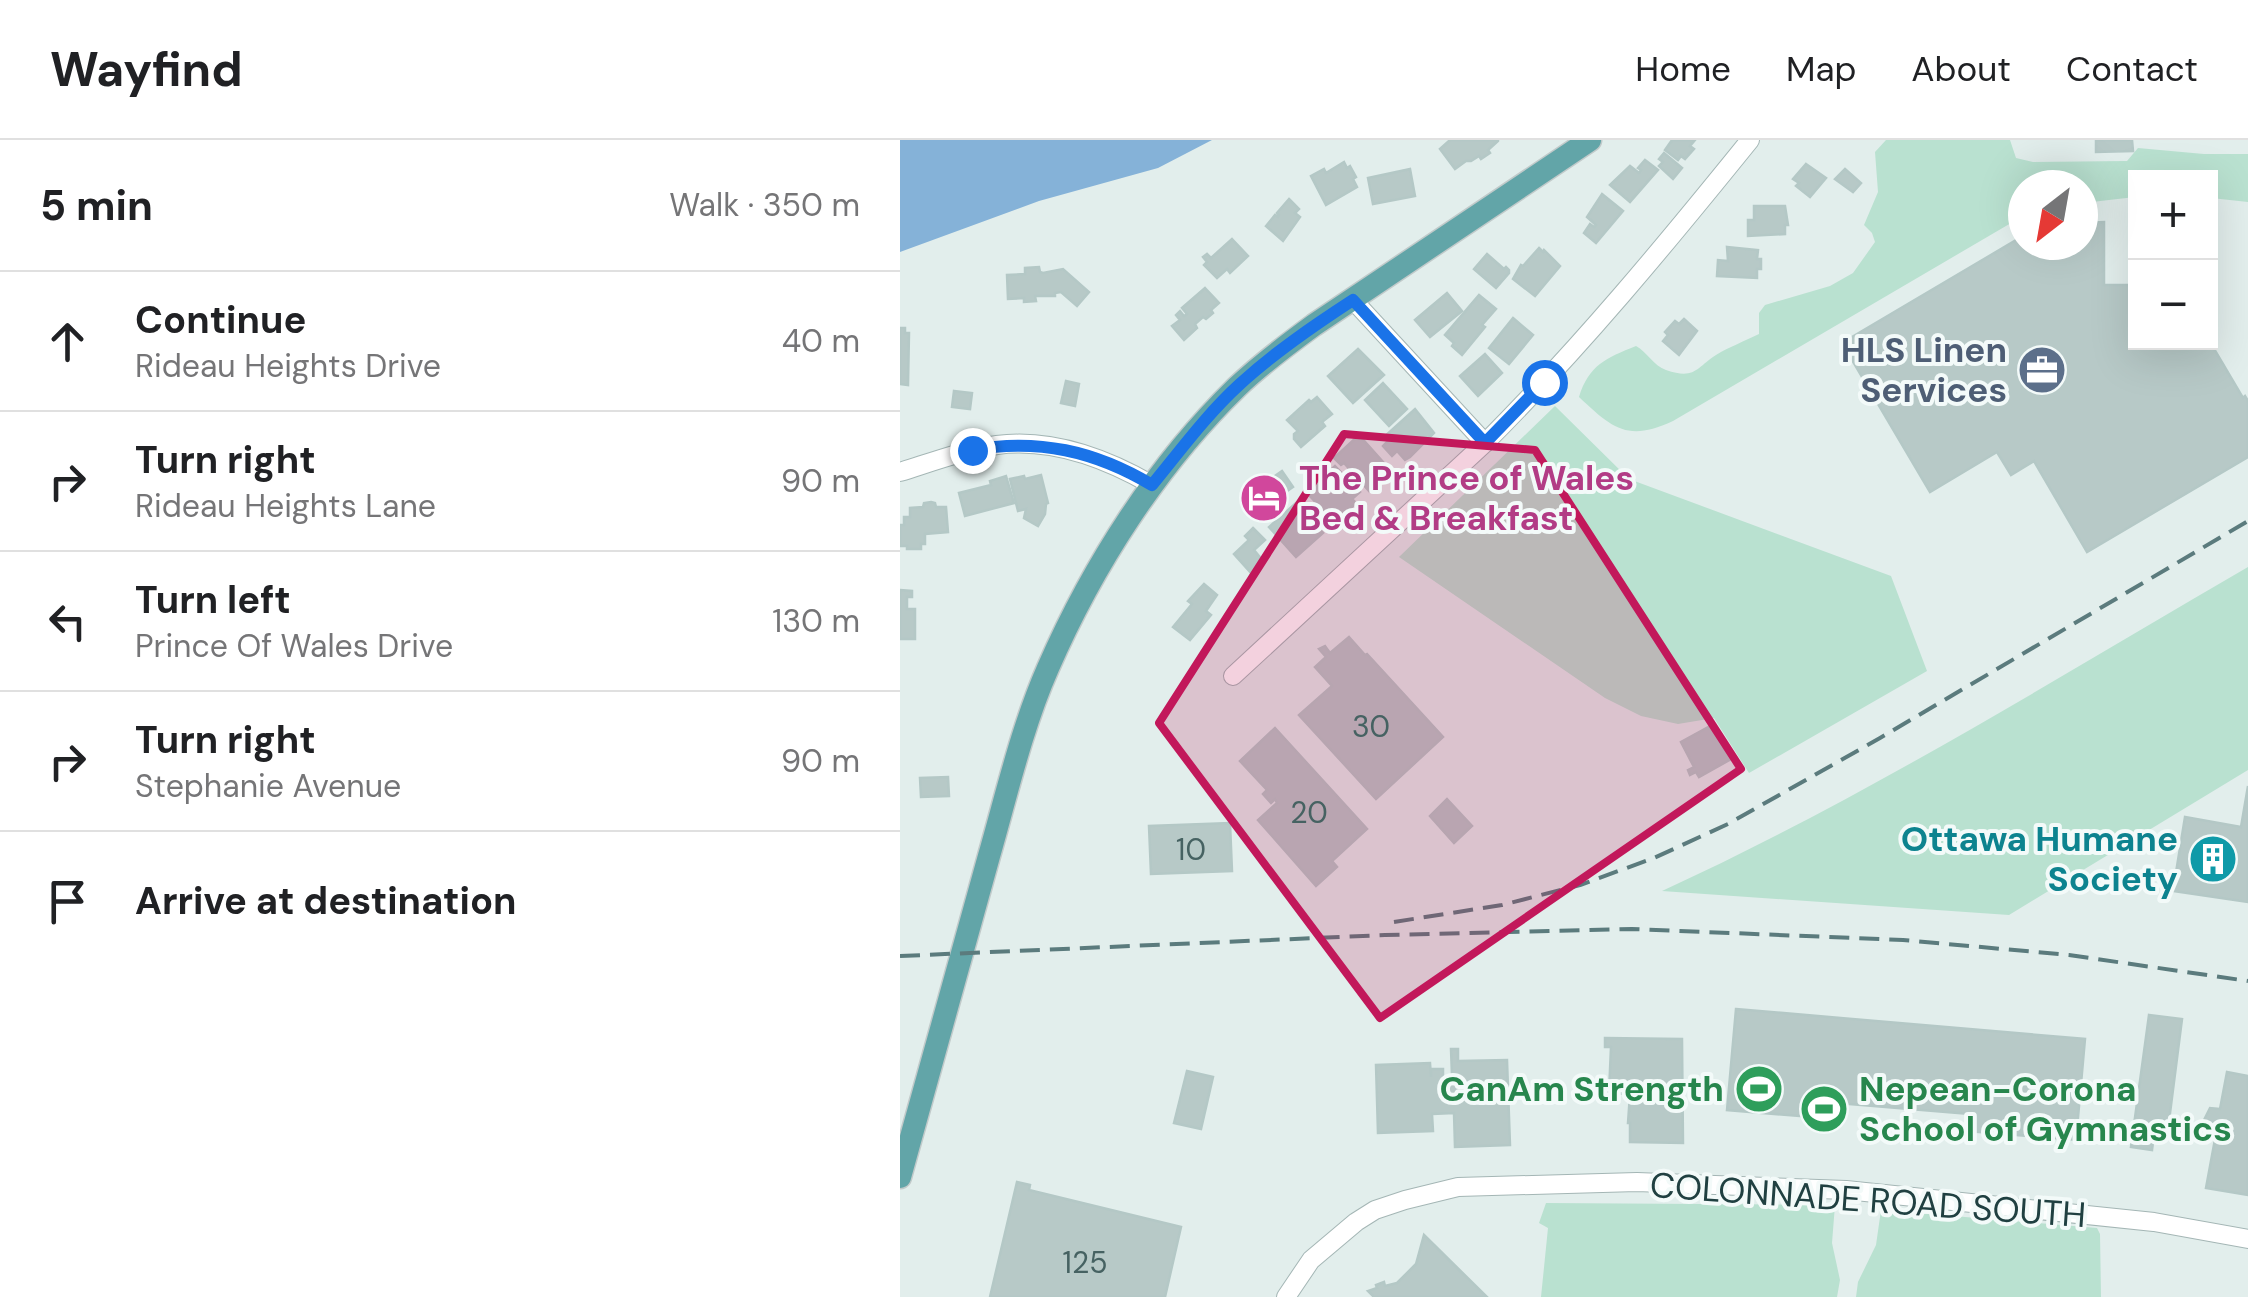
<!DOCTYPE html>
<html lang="en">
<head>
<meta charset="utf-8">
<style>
	:root { --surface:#fff; --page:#f6f6f6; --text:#202124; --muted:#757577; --line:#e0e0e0 }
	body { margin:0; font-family:"DM Sans",sans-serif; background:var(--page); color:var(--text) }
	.controls { position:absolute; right:30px; top:30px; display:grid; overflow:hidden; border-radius:0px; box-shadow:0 10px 40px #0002 }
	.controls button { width:90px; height:90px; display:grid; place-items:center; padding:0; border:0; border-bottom:2px solid var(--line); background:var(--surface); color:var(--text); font:50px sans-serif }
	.compass { position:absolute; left:1108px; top:30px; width:90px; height:90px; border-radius:50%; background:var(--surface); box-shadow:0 10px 40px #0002; rotate:211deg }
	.stop { position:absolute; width:30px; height:30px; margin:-22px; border:8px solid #1a73e8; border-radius:50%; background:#fff }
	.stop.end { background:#1a73e8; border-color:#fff; box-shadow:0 2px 10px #0008 }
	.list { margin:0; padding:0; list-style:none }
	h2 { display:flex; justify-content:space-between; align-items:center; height:130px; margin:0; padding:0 40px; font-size:42px }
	h2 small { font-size:32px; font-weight:400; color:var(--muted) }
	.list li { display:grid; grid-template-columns:65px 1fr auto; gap:30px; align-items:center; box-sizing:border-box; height:140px; padding:0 40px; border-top:2px solid var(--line) }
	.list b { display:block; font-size:38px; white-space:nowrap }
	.list p { margin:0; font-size:32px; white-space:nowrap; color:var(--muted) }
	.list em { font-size:32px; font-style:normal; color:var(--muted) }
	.icon { flex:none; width:55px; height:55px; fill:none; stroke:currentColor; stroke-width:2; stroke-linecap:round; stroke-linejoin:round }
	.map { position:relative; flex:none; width:1348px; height:1157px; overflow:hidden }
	header { display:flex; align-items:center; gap:60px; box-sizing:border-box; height:140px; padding:0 50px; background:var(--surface); border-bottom:2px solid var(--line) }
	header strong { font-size:48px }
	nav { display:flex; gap:55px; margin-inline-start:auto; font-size:35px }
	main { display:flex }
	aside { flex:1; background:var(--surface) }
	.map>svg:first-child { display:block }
</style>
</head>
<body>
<header>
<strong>Wayfind</strong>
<nav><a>Home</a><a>Map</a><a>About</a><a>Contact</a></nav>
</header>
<main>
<aside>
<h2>5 min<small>Walk · 350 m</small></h2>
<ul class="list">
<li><svg class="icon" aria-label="ahead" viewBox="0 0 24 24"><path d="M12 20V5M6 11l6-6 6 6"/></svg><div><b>Continue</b><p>Rideau Heights Drive</p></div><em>40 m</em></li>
<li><svg class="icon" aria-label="right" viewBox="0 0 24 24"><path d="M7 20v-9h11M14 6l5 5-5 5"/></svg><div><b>Turn right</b><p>Rideau Heights Lane</p></div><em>90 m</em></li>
<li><svg class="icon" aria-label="left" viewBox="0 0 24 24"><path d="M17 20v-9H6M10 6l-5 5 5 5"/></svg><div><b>Turn left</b><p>Prince Of Wales Drive</p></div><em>130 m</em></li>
<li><svg class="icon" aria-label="right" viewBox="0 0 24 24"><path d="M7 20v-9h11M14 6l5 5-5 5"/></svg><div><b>Turn right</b><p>Stephanie Avenue</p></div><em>90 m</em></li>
<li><svg class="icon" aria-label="arrive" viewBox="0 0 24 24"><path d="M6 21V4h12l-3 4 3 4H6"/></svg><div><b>Arrive at destination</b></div></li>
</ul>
</aside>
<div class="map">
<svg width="1348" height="1157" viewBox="0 0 1348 1157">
	<rect width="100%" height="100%" fill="#e2eeec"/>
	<g fill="#b9e1d0">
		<path d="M986,0H1110L1116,18L1133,22L1227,21L1238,8L1304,14H1348V62L1311,58L1310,38H1236L1235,57L1183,63V45H1123V76L773,281C728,302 713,289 679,257C689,225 706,218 736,206C747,212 754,226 766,230C795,240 796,228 816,215C829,207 845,201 859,194V173L865,165L930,146L953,133L975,102L972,93L964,85L978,52L975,12Z"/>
		<polygon points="655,266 729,339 991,436 1027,531 849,633 814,578 778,584 741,576 705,558 499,417"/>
		<path d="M1348,427V630L1109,775L762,751C965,658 1155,539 1348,427Z"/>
		<polygon points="646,1063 935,1065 932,1103 940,1140 937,1157 641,1157 648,1088 639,1083"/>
		<polygon points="981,1070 1197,1088 1200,1094 1201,1157 956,1157 958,1142 976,1105"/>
	</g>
	<polygon fill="#85b2d8" points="0,0 312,0 258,28 139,61 0,112"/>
	<g fill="#b7c9c7" stroke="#b4c8c6" stroke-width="2.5">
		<polygon points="550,0 598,0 598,1 588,10 590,13 581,19 579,16 571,21 566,21 555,29 540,9"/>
		<polygon points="772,0 795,0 790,6 794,9 785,19 781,16 778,20 765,10"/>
		<polygon points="1196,0 1232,0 1233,11 1196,12"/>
		<polygon points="764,13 782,28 773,39 759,26 763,22 759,19"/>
		<polygon points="745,20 758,30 730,62 710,45 730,26 739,33 741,30 738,28"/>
		<polygon points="444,22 447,28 450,26 456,37 453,39 457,47 426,65 411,36 424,29 426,33"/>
		<polygon points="906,24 926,38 910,57 896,46 899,43 893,39"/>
		<polygon points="510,29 515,56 473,64 468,38"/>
		<polygon points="945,29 961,43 953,52 935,39"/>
		<polygon points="702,54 723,71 696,103 684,93 690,84 694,87 696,85 687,77"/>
		<polygon points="389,59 399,69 395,73 400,77 383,101 366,86 375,75 378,77 379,75 377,73"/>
		<polygon points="854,66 885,66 888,85 885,85 885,94 848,96 848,80 854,80"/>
		<polygon points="1204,82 1204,145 1236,145 1236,202 1310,202 1343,258 1345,256 1348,261 1348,317 1187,412 1134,321 1111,335 1097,312 1030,352 942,203 1123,96 1123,105 1183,105 1183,83"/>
		<polygon points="332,99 348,116 330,133 327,129 317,138 304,125 307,122 303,117 307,114 311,118"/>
		<polygon points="827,107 858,110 857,119 861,119 861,129 857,129 857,138 817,136 818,120 828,121"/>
		<polygon points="639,108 643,112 644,110 660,126 635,156 613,139 621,125 623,126"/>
		<polygon points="587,114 604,129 606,127 609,130 609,133 596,148 574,129"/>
		<polygon points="139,127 140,132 143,133 163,129 189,152 177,166 161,152 155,153 155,156 135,156 136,161 124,162 124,158 108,159 107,135 125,134 125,128"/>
		<polygon points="305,148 319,163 311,170 313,173 306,179 303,177 295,184 297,188 284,200 272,186 280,180 276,175 280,171 284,176 287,174 282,168"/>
		<polygon points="547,153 562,171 530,197 515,180"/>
		<polygon points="579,155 596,169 582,185 585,187 562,215 552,206 554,203 545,195"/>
		<polygon points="613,178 633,195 609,224 589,208"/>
		<polygon points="784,179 797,191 779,215 763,201 768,195 765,192 775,181 779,184"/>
		<polygon points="0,188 5,188 5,193 9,193 8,245 0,244"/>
		<polygon points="458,209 484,235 453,263 428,236"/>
		<polygon points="585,214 602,233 578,256 560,236"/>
		<polygon points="166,241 179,244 175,266 161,263"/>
		<polygon points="483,243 507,269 489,286 465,260"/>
		<polygon points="54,251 72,253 70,269 52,267"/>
		<polygon points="417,257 432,274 422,282 425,286 401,307 394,299 394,294 398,291 387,280 409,260 411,262"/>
		<polygon points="515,269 534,293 510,317 505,320 497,311 492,316 483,306 488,301 484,297"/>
		<polygon points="459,295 491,331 469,351 444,323 441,325 434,318"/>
		<polygon points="435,326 460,352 452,359 456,363 435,383 409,355 417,348 414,345"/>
		<polygon points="382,331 393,347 370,363 377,373 370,378 363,368 360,370 349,354 365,341 364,338 368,335 372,338"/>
		<polygon points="141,335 148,363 146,364 145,374 138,386 124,378 126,369 118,371 110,339 124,336 125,339"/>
		<polygon points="106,336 114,363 65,376 59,353 91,345 90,341"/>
		<polygon points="31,362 35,363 36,367 46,367 48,392 25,394 25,404 21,404 21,409 7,409 7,406 0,406 0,385 4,385 4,377 10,377 10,368 23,367 24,363"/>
		<polygon points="396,363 423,393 396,417 369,387"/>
		<polygon points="353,388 365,400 354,410 364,422 351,433 334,414 349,400 345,396"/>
		<polygon points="304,444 317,455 306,471 311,475 290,500 273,487 292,464 288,461"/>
		<polygon points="0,450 12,451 12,457 7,457 7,469 15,469 15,499 0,499"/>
		<polygon points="449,497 465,515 467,514 543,597 476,659 399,575 432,546 415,527 426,517 419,509 425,506 430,513"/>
		<polygon points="814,584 833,618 799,637 796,632 790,635 788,630 794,627 781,602"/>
		<polygon points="375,588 467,689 432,721 437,727 416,746 358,680 377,663 375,659 371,663 363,654 367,650 340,621"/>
		<polygon points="48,637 49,656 21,657 20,638"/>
		<polygon points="1348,646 1348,762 1273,751 1285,677 1341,687"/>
		<polygon points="547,659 572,686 554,703 530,676"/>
		<polygon points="330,683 332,731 251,734 249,686"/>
		<polygon points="836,869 1185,899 1176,1000 1068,991 1070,974 937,963 936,979 827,970"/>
		<polygon points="1249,875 1282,879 1269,981 1256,979 1252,1010 1231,1007"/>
		<polygon points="705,898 782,899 783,1003 730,1002 730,983 728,983 730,954 709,953 711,907 705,907"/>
		<polygon points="551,909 558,909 558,921 607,920 610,1005 555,1007 554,973 532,974 533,991 478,993 476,925 530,923 531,937 531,929 543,929 543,937 552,936"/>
		<polygon points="287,931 313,937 301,989 274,983"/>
		<polygon points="1327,932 1348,936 1348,1055 1306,1048 1318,983 1304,980 1310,968 1320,969"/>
		<polygon points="117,1042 130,1045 129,1050 281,1087 265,1157 90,1157"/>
		<polygon points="524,1095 587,1157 474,1157 468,1151 477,1148 476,1145 484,1142 485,1146 497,1143 516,1124"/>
	</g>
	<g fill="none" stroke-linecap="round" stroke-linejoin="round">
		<g stroke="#a4b6b5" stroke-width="20">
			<g id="minor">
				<polyline points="453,160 585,303"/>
				<path d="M0,332C32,322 64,310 97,305C151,298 207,319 252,345"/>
				<path d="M333,536L585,303C680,208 766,104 850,0"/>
				<polyline points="386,1157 411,1120 456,1082 475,1070 505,1060 558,1047 737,1042 946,1050 1254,1082 1348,1099"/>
			</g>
		</g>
		<g stroke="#c1caca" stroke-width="25">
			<path id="major" d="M0,1037C30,930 59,823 89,716C107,653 122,587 148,528C193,425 257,325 337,247C361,224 388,204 414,185L690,0"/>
		</g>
		<use href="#minor" stroke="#fff" stroke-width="18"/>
		<use href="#major" stroke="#62a5a8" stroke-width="22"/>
		<g stroke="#5b7b7d" stroke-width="4" stroke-dasharray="20 10" stroke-linecap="butt">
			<polyline points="494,782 602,765 680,745 754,718 828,684 980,598 1348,381"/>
			<polyline points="0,816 485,795 732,789 1003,800 1169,815 1348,841"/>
		</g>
	</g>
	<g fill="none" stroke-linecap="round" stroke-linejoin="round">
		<path stroke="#1a73e8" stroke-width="12" d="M72,310C138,298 195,311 252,345C280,311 307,274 340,244C375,212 413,186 453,160L585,303L644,242"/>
	</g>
	<path fill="#c2185b" fill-opacity="0.2" stroke="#c2185b" stroke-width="8" stroke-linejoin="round" d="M444,294L635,310L841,629L480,878L259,583Z"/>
	<defs>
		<g id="office-disc" transform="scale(2.5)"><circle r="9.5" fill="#5c6f8a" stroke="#f3faf9"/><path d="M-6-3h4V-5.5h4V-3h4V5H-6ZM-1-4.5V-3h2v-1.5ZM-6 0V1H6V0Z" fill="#fff"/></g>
		<g id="hotel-disc" transform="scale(2.5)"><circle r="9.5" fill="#d1479c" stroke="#f3faf9"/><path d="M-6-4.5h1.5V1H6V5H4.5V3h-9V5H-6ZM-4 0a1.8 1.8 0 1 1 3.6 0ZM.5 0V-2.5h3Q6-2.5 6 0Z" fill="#fff"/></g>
		<g id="building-disc" transform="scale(2.5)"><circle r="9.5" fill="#0f9aa8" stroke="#f3faf9"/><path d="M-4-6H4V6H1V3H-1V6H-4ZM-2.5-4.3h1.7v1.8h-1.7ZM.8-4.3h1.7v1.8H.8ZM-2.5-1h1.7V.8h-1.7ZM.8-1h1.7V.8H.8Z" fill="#fff"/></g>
		<g id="stadium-disc" transform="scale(2.5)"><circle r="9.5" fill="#2e9e5b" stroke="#f3faf9"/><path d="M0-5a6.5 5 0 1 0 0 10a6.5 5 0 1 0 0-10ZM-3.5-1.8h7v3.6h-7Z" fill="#fff"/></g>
	</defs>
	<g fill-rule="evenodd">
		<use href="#office-disc" x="1142" y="230"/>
		<use href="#hotel-disc" x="364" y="358"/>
		<use href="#building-disc" x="1313" y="719"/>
		<use href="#stadium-disc" x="859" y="949"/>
		<use href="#stadium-disc" x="924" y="969"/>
	</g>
	<g text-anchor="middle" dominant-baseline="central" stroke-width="8" stroke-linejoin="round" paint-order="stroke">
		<g font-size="30" fill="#466262">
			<text x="471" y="586">30</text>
			<text x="409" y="672">20</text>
			<text x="291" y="709">10</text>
			<text x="185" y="1122">125</text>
		</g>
		<g font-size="35" font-weight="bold" fill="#4e5e75" stroke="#f3faf9" text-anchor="end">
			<text x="1107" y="210">HLS Linen<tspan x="1107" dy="40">Services</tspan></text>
		</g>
		<g font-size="35" font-weight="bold" fill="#b23c85" stroke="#f3faf9" text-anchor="start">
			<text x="399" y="338">The Prince of Wales<tspan x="399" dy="40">Bed &amp; Breakfast</tspan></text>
		</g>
		<g font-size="35" font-weight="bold" fill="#0d838f" stroke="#f3faf9" text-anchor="end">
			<text x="1278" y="699">Ottawa Humane<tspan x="1278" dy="40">Society</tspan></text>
		</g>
		<g font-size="35" font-weight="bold" fill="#27864d" stroke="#f3faf9" text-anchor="end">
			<text x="824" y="949">CanAm Strength</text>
			<text x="959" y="949" text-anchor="start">Nepean-Corona<tspan x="959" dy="40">School of Gymnastics</tspan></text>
		</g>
		<g font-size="35" fill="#204041" stroke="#f3faf9">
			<text transform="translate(968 1060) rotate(4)">COLONNADE ROAD SOUTH</text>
		</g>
	</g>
</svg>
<div class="controls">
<button>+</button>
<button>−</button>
</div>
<svg class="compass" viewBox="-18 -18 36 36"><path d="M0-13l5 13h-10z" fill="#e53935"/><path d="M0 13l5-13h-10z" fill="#757577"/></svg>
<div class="stop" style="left:644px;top:242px"></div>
<div class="stop end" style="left:72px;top:310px"></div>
</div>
</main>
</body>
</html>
